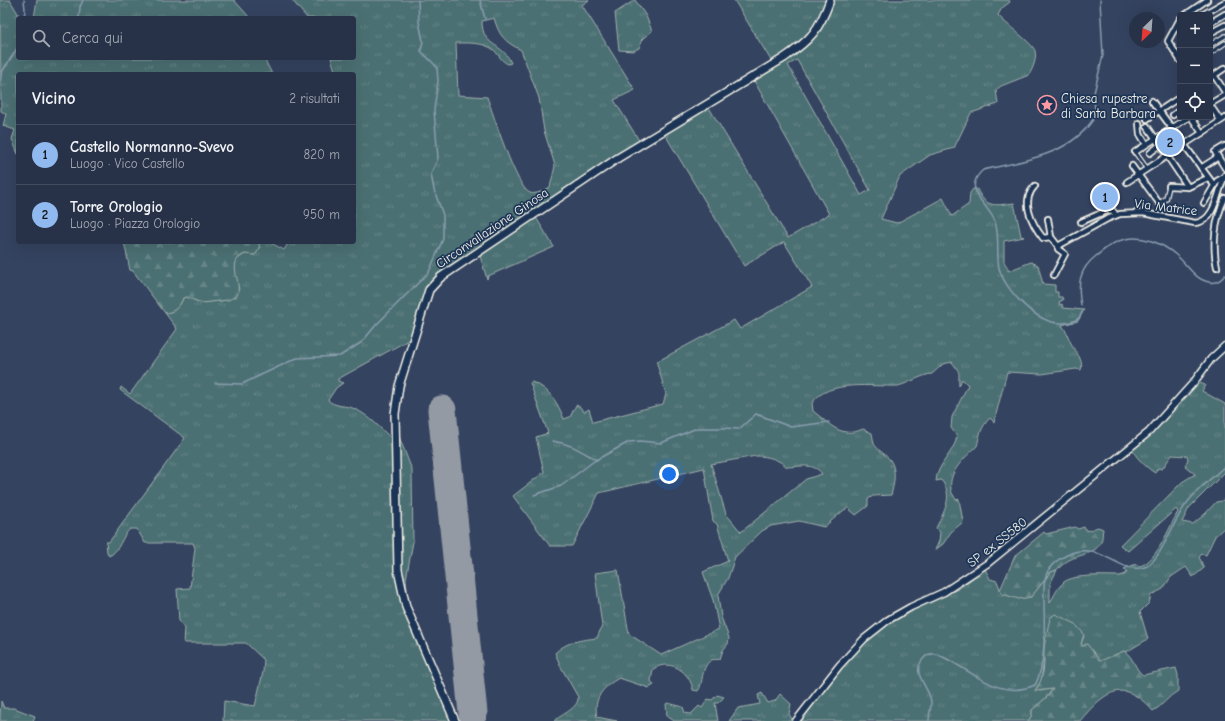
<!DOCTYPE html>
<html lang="it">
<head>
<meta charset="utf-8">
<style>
	:root { --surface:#273248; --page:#333e52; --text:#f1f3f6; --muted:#a4aab4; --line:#434d60; --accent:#90b9f0 }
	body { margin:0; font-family:"Comic Neue",sans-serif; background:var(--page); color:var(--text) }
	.controls { position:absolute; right:12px; top:12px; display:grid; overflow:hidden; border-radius:4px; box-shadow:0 4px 16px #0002 }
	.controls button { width:36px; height:36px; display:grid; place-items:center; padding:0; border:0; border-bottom:1px solid var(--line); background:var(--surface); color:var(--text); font:20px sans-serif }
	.compass { position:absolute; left:1129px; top:12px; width:36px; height:36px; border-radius:50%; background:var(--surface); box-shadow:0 4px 16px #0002; rotate:205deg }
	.you { position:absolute; left:669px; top:474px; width:14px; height:14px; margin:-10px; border:3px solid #fff; border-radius:50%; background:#1a73e8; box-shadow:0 0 0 6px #1a73e833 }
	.badge { display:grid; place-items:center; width:26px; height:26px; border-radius:50%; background:var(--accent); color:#111; font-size:13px; font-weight:700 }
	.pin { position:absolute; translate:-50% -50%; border:2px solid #fff; box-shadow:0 1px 4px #0006 }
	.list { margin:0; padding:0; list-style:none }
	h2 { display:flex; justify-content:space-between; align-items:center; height:52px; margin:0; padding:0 16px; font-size:17px }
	h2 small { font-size:13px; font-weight:400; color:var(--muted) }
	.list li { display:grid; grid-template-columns:26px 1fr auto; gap:12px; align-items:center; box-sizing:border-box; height:60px; padding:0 16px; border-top:1px solid var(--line) }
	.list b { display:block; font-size:15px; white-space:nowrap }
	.list p { margin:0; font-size:13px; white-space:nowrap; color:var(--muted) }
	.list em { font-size:13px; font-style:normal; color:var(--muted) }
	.icon { flex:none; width:22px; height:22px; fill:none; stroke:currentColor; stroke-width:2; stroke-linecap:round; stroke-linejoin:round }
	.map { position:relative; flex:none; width:1225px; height:721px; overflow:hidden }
	.search { position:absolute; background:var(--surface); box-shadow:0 4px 16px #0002; left:16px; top:16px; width:340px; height:44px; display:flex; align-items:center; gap:10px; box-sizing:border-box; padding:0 14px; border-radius:4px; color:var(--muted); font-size:15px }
	.panel { position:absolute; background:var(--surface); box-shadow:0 4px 16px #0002; left:16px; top:72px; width:340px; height:172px; border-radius:4px }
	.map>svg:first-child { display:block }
</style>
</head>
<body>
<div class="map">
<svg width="1225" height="721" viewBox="0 0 1225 721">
	<defs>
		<pattern id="grass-tufts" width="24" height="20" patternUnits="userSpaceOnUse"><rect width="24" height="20" fill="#4b7073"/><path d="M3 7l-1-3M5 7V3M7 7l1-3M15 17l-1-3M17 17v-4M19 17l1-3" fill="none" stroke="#668587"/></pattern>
		<pattern id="forest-firs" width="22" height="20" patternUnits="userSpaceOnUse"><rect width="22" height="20" fill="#4b7073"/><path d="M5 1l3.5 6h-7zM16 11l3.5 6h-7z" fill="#668587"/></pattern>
	</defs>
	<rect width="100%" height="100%" fill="#344360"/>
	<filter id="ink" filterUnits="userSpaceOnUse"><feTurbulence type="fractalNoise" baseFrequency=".025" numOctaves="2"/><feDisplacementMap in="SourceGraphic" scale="8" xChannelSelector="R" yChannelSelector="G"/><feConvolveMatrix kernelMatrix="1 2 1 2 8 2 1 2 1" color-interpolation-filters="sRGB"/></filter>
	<g filter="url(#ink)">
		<g fill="url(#grass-tufts)" stroke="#a0b0ae" fill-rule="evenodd">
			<polygon points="0,0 10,0 20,17 18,18 18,58 264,58 272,74 18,74 18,154 12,139 15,130 3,126 6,114 1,111"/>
			<polygon points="37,0 234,0 250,18 34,18"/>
			<path d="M292,0H589L582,5L635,90L614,100L640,142L436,278L412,338L338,379V381L343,383L336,388L328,400C334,407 347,405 355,409C370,416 381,429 393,440L397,573L453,721H223L224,701L255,706L263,672L264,660L246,643H184L185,628L179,621L177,589L190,588L195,548L193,543H145L137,529H130C121,537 120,551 109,556L107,552L106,542H109L185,438L120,390L121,387L130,394L177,329L165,313C173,313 181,305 183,298L187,297L201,303L228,300L239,289C236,281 234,269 236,260L245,254L255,255L260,248L258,242H269L284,250L289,242H354V74H336L331,58H354V18H307ZM494,18C499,36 505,42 521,50L539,98L544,131L553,159L555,166L550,187C545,190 536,195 530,193C516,188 493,113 487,97L458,95L456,43C468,43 484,42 494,50C499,55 501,61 508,64L511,63C503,42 482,48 482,21Z"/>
			<polygon points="635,0 646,16 652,31 642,39 639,48 633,51 619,50 615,13"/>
			<path d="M734,0H827C813,35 802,42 772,62Z"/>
			<path d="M832,0H1009L1010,2L1002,8L998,15C1005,24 1034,44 1035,51C1037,59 1033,68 1029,75L1001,86L996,90L998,104L971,113L954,148L930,155L900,176L881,219L897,223L943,198L952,216L969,204L970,193L973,189H977C986,209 996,205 1014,203L1021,236L1024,237L1004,241V262L1008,268V271L1031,262L1038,265L1043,284L1055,285V292H1058V297H1062L1063,300L1059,302L1060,305L1062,304L1063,308L1084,310L1078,321L1062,325C1066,330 1068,337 1071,343C1075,352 1084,359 1081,370L1076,369L1042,374L1007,372L994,422L990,418C981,427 980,434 977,446C966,457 948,471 951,489C951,493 955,497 956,500L959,499L963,522L951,532L943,544L935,550L939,541L940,532L936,528C943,513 955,496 941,480L936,481C937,464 955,452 957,436L951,428L952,417L968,385L962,379L959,386C958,370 962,376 952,362L943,364L932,374C924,374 907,384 898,386C872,387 828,379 812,403L813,411C830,424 841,439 863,429L872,433L874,444C878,451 886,454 890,460C897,469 894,485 891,495L873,496L868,499V506L856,515L848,508L844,510L824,527L799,521L771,526L762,531L735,557L728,578L718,595L721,617L729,638L728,644L723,650L720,659C718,660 713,659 711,660C700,668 704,683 698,691L693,690C690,672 671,658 653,669L651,681L654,685L649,688L619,678C603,687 593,698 597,717L617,721H554C562,714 579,708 578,697L561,667L555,653C567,641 581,640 597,638L602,626L595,573L618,570L629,634L661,655L719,629L713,600L703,572L728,561L717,524L713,521L704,468L599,493L572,546H550L513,496L544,472L536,437L548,433L530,383L532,382C549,388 558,403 564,419L570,417L576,405L580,407L584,412L589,409L593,422L663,404L666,394L657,364L658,361L734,320L740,329L812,287L784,242L744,266L664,133L708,106L788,238L829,214L753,79L802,48ZM797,60L870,190L861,195L788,65ZM756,456C768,456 778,459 787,467C798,467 814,462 822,474L806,479L741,532L726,514L711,464Z"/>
			<polygon points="535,216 554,247 488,276 487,279 480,256 477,254"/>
			<path d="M1197,382L1205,385L1202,391L1225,404V472L1189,508L1182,522L1193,524L1205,514L1216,502L1222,501L1225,498V527L1215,536L1206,555L1202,554L1199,557L1204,568L1193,577L1186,567L1171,577L1163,589L1151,595L1149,603L1140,612L1148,639L1126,652L1124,651L1100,662L1081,644L1084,636H1047L1041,682L1035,690L1041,691L1053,688L1048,696L1032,710V715L1028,721H801L842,663L876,630L912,610L958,589L985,569L990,579L997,581L1002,594L1031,597L1051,572L1057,570L1050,584V603C1054,596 1057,588 1064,582C1074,574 1106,576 1120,576L1126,574L1127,571L1124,569L1136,564L1140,566C1157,561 1169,527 1178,512L1176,509L1128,551L1120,545L1182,482L1195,474L1185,466L1188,459L1187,456L1172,455L1162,469L1158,468L1155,473C1148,469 1133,455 1132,448L1162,421Z"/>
			<polygon points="398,434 412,470 413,542 406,579 407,590 404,591 401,581"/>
			<polygon points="762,693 768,703 775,701 780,694 791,704 789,714 793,721 729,721 738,708 760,704 758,695"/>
			<polygon points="717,695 724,697 718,703 715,703 718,721 674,721 667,716 666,704 668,703 683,707 685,713 691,714 699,706 702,708 708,699 712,700"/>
			<polygon points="1,701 4,708 14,708 35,716 33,721 0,721"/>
		</g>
		<g fill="url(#forest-firs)" stroke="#a0b0ae">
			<path d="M124,242H258L260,248L255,255L245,254C225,261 243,282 237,296L228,300L201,303L187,297L183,298C181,306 173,313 165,313L133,271L130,270Z"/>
			<path d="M1075,527L1078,529L1084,527L1087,531L1098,527L1103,529C1102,533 1103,537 1101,542C1095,555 1080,554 1069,560C1062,564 1059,570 1051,572L1031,597L1019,599L1002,594L1000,590L1015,556L1044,532L1046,534Z"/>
			<path d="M1055,614L1074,623L1084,634L1081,644L1083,646L1087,644L1100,661L1124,651C1134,657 1135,670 1143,675L1176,668L1178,675V691C1168,696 1163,706 1153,711C1123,677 1105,691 1080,721H1028L1032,715V710L1048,696L1053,689L1035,691C1045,677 1044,665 1044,649C1045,639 1048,628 1050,618Z"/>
		</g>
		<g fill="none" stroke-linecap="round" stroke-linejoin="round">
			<g stroke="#899eaf" stroke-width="1.5">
				<polyline points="24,0 25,9 24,18"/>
				<polyline points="480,0 485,19"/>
				<polyline points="79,18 80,7 83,0"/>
				<polyline points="0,80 2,72 18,47"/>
				<polyline points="1095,115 1094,93 1103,55 1100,0"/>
				<path d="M1081,305C1077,285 1079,269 1096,256C1104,250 1112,242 1122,240C1141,234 1162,243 1176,255C1187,264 1195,280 1209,282C1216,284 1221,280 1225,275"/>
				<path d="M1082,312C1080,320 1071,323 1063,323C1038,325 1005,291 999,268C996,253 1000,237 995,222C990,205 960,190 983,170C1022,161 1070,156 1094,118"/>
				<polyline points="215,383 242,384 297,358 340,356 362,342 376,325 429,272 443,239 443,215 434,190 431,174 438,158 434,110 438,81 437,67 421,51 423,41 419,22 418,0"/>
				<path d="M552,441C570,443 581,451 597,460"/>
				<polyline points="534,495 561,486 594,461 629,442 640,441 661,443 697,428 723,428 739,429 756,414 791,427 829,422"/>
				<path d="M929,721C929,715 931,708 931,702C930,687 909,673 924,658C929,652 935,653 941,656C972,670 998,701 1035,685C1047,664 1044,622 1044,598C1044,588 1043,579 1049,569C1053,563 1059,559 1065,556C1099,537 1118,576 1145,567C1159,562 1173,524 1181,512C1191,494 1210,480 1225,466"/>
			</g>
			<polyline stroke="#949aa4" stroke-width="29" points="442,410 473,713"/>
			<g stroke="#f4f1e8" stroke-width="6">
				<g id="pedestrian">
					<polyline points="1210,45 1225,36"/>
					<polyline points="1210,53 1225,43"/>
					<polyline points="1135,152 1147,169"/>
					<polyline points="1159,203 1166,199 1169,186"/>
				</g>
			</g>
			<g stroke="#f4f1e8" stroke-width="8">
				<g id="minor">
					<polyline points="1185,15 1207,0"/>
					<polyline points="1202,15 1225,2"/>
					<polyline points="1180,19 1168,41 1180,60"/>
					<polyline points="1210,23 1225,14"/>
					<polyline points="1210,33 1225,25"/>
					<polyline points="1214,75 1225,92"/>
					<polyline points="1210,78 1225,68"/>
					<polyline points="1152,101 1214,185"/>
					<polyline points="1210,104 1225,95"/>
					<polyline points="1210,105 1220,120"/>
					<polyline points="1173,115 1180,110"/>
					<polyline points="1191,117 1202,133"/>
					<polyline points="1147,119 1180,97"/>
					<polyline points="1139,123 1140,134 1146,144"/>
					<polyline points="1147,126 1188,187"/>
					<polyline points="1225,146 1215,152 1225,168"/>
					<polyline points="1135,152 1189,117"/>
					<polyline points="1150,153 1160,145"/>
					<polyline points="1132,166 1159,203"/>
					<polyline points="1201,168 1218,157"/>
					<polyline points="1127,182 1225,118"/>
					<path d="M1035,186C1020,201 1032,224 1043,238L1051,237"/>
					<polyline points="1169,186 1188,187 1208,178"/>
					<polyline points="1204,203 1217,181 1224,177"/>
					<polyline points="1048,219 1051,237 1058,246 1058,249 1065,254 1054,275"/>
					<polyline points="1081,222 1106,211 1112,210 1116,215"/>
					<path d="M1058,246L1107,219L1120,214L1143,213L1195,223C1215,222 1218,191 1225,175"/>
					<path d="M1217,267C1212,246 1215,218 1225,198"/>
				</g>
			</g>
			<g stroke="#f4f1e8" stroke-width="9">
				<polyline id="tertiary" points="796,721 839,666 864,639 888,620 911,607 944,592 988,563 1149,432 1194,382 1211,359 1225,346"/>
			</g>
			<g stroke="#f4f1e8" stroke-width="10">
				<path id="secondary" d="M455,721L406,607L398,570L395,414L399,386L429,290L441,277L618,158L784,58C810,40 819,31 830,0"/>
			</g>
			<use href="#pedestrian" stroke="#1d3557" stroke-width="3.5"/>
			<use href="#minor" stroke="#1d3557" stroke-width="4.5"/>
			<use href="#tertiary" stroke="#1d3557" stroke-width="6"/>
			<use href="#secondary" stroke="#1d3557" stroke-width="7"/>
		</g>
	</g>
	<defs>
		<g id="sight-ring" transform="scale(1)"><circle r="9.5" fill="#1d3557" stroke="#ff9aa2" stroke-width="1.5"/><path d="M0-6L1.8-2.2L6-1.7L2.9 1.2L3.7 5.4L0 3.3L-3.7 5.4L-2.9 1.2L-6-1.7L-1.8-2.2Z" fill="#ff9aa2"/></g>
	</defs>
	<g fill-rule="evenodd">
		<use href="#sight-ring" x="1047" y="105"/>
	</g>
	<g text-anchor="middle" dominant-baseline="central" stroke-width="3.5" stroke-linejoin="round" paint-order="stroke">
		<g font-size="13" fill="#f4f1e8" stroke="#1d3557" text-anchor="start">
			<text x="1061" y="98">Chiesa rupestre<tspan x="1061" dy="15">di Santa Barbara</tspan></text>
		</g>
		<g font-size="13" fill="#f4f1e8" stroke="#1d3557">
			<text transform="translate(1166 207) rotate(7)">Via Matrice</text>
			<text transform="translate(492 228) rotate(-34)">Circonvallazione Ginosa</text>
			<text transform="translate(997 542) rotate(-38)">SP ex SS580</text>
		</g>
	</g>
</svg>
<div class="controls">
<button>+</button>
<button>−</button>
<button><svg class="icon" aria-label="locate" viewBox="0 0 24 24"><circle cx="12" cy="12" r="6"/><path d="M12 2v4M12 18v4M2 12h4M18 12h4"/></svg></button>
</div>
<svg class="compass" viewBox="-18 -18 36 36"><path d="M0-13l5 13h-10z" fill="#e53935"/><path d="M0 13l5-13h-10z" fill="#a4aab4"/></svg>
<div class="you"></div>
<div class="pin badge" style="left:1105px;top:197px">1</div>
<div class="pin badge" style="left:1170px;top:142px">2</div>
<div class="search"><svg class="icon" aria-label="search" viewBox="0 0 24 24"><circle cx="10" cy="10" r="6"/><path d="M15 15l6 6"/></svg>Cerca qui</div>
<section class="panel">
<h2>Vicino<small>2 risultati</small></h2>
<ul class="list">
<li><span class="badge">1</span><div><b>Castello Normanno-Svevo</b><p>Luogo · Vico Castello</p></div><em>820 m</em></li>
<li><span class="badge">2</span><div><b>Torre Orologio</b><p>Luogo · Piazza Orologio</p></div><em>950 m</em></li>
</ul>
</section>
</div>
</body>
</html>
